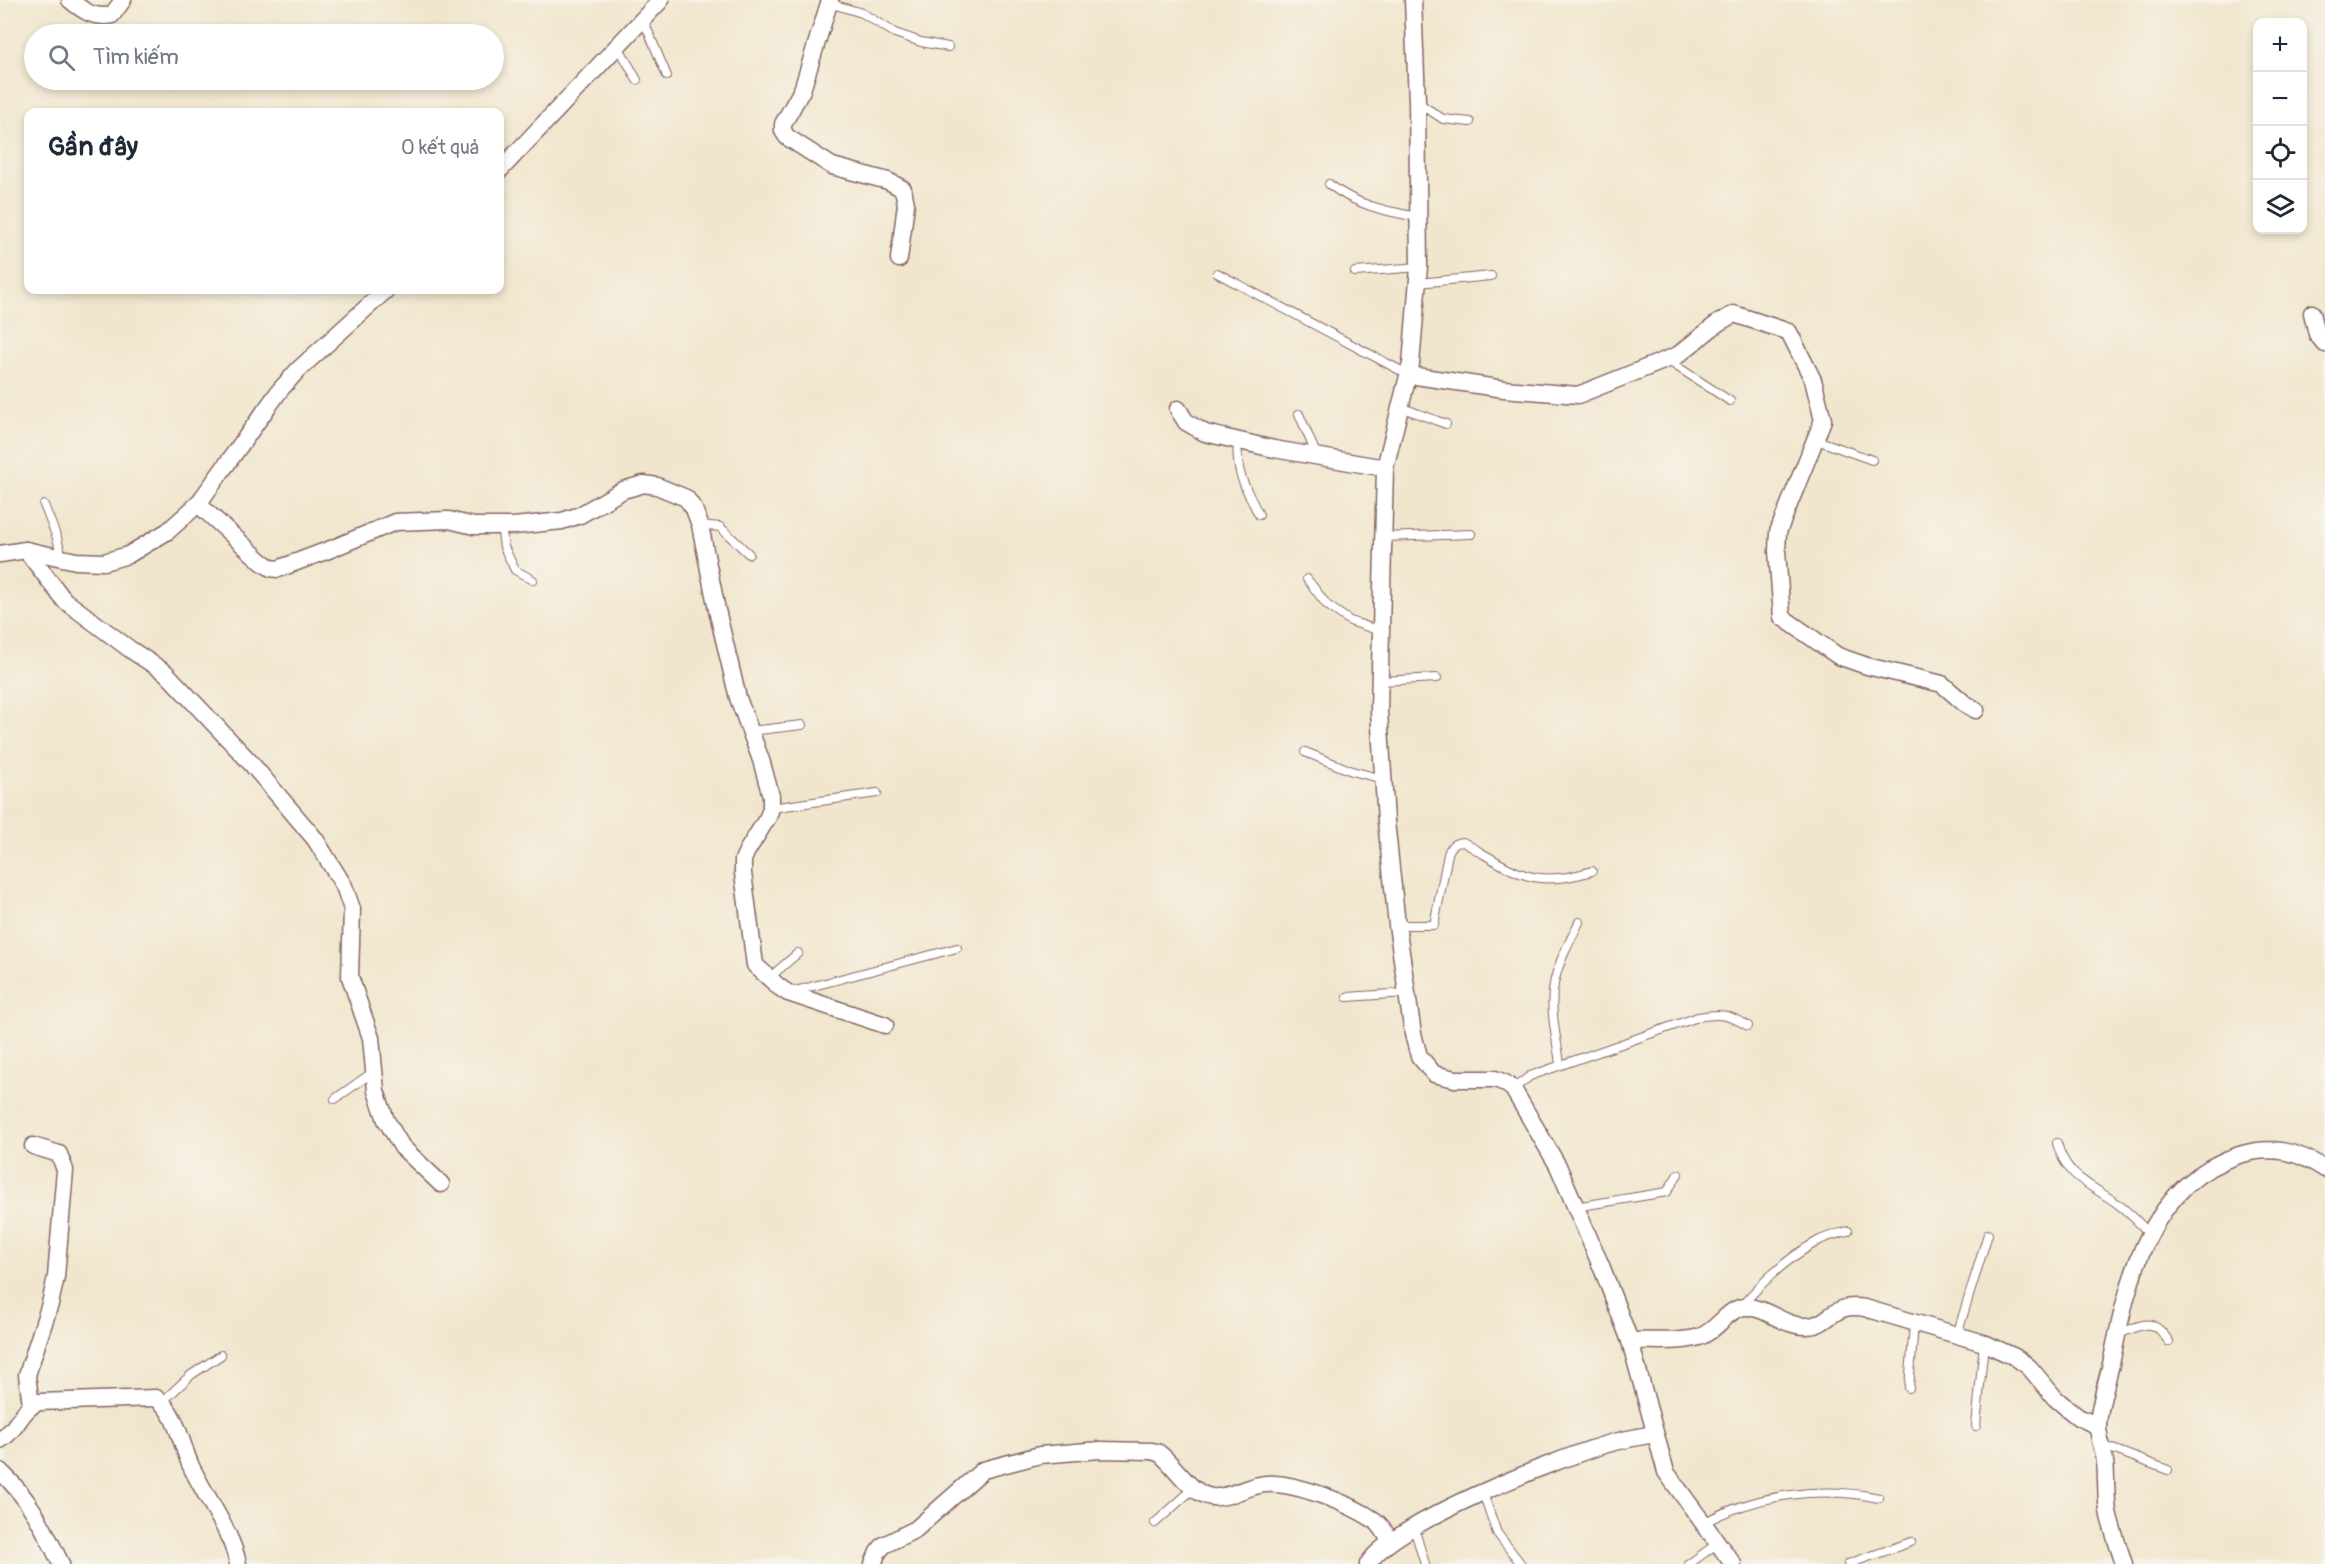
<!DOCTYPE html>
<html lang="vi">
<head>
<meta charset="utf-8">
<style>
	:root { --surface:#fff; --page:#f2f2f3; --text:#1f2937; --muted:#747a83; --line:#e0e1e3 }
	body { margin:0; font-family:Pangolin,sans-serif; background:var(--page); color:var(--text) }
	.controls { position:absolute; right:18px; top:18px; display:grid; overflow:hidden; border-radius:12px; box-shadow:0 3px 9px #0003 }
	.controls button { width:54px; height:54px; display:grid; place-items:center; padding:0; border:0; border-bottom:2px solid var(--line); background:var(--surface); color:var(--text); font:30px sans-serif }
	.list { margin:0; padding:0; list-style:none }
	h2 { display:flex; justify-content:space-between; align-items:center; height:78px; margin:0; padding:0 24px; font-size:26px }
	h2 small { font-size:20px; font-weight:400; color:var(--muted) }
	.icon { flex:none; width:33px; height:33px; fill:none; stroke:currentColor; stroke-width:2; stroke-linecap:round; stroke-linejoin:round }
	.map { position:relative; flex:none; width:2325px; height:1564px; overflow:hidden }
	.search { position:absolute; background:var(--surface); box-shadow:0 3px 9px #0003; left:24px; top:24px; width:480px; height:66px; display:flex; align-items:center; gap:15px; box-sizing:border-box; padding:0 21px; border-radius:33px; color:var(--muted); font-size:22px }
	.panel { position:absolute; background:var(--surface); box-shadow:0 3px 9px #0003; left:24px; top:108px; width:480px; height:186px; border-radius:12px }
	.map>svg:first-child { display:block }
</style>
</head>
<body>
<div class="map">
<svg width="2325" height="1564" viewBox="0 0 2325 1564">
	<rect width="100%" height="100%" fill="#f7f3e8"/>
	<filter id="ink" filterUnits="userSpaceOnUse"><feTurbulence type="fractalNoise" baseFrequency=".0167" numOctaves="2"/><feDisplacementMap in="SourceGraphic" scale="12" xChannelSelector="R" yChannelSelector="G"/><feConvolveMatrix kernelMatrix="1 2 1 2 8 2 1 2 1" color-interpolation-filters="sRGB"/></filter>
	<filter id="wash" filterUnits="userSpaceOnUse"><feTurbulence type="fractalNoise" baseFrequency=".008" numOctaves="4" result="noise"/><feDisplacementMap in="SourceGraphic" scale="24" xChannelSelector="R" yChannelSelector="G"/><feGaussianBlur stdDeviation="1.35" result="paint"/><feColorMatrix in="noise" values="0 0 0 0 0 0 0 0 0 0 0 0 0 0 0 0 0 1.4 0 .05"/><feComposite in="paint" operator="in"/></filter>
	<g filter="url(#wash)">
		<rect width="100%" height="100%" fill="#f1e6cd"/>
	</g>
	<g filter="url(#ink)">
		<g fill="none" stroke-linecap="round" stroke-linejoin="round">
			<g stroke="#846564" stroke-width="10">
				<g id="lane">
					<polyline points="829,3 862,13 895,33 921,42 948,47"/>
					<polyline points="643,19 667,76"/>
					<polyline points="618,46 637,80"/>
					<polyline points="1417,102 1443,119 1470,122"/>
					<path d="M1329,184C1355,205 1385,211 1418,217"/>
					<polyline points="1355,272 1419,267"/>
					<polyline points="1217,273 1409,375"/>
					<polyline points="1418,283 1491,276"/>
					<polyline points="1667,360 1730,401"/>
					<polyline points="1400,407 1446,424"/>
					<polyline points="1299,414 1317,456"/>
					<path d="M1238,440C1235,474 1245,486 1259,515"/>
					<polyline points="1817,440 1872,460"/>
					<polyline points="44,505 57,538 62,558"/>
					<polyline points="700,525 720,527 749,554"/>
					<polyline points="501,526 504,547 515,570 533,580"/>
					<polyline points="1383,537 1471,534"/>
					<polyline points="1307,579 1327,605 1350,621 1380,631"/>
					<polyline points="1380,681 1437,678"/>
					<polyline points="750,731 802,725"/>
					<polyline points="1305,752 1352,771 1383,779"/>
					<polyline points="771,808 877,793"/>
					<path d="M1397,925H1434L1448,854C1451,845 1454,843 1463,842C1514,871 1531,890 1592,871"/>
					<polyline points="769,978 798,953"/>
					<polyline points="791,992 957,948"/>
					<polyline points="1347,997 1407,993"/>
					<path d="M1560,1064C1557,1039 1549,1010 1554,984C1558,962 1570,942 1579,922"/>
					<path d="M1513,1089L1530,1076L1698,1017C1720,1013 1728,1014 1748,1026"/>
					<polyline points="335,1099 373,1072"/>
					<path d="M2057,1143C2066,1179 2093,1185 2119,1205C2130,1213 2140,1224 2150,1234"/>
					<polyline points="1575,1207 1667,1192 1678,1174"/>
					<path d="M1740,1308C1761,1283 1789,1257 1818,1241C1827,1236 1838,1234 1848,1231"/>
					<polyline points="1957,1335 1988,1234"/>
					<path d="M2117,1335C2141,1325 2153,1315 2169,1342"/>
					<polyline points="1909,1388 1914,1324"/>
					<polyline points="162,1402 191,1375 221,1355"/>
					<polyline points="1976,1426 1984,1343"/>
					<polyline points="2102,1445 2168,1470"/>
					<polyline points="1483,1493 1497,1533 1521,1564"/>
					<polyline points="1155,1523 1194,1488"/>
					<path d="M1703,1523C1757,1494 1820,1486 1879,1498"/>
					<polyline points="1414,1528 1425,1564"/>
					<polyline points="1689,1564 1718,1543"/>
					<polyline points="1848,1564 1911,1542"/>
				</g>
			</g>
			<g stroke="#846564" stroke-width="19">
				<g id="street">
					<path d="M70,0C83,11 95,19 112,15L123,0"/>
					<polyline points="830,0 802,90 783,124 783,131 787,137 832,166 888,181 903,189 906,204 899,259"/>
					<polyline points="1413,0 1417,101 1419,267 1411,364 1385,468 1379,711 1386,821 1397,925 1413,1034 1419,1056 1434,1074 1455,1079 1495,1079 1505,1083 1513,1089 1558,1166 1602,1268 1630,1341 1666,1472 1733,1564"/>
					<polyline points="500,170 661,0"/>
					<polyline points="2312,313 2317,334 2325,344"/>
					<polyline points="1409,375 1504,389 1578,395 1678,355 1718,323 1734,314 1789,332 1813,380 1823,420 1778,532 1777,551 1782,617 1838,656 1867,666 1942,684 1964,703 1976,710"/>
					<polyline points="1178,409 1186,422 1205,433 1274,449 1385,468"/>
					<polyline points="198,504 262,562 271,568 278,569 331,549 395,522 449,520 474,526 514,526 562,521 580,515 623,490 644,484 657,486 686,498 694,509 700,525 717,610 738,698 761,760 771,796 771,808 768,817 747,851 743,860 743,873 755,965 779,987 788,993 885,1025"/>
					<polyline points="26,550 64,600 131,650 166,673 249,761 315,839 344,886 352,909 350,977 371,1038 376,1091 386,1120 402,1147 441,1184"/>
					<polyline points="0,554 26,550 76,561 104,562 128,555 168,531 198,504 280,390 298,370 386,290"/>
					<path d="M1630,1341C1650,1340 1681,1343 1699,1337C1716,1332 1727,1309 1744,1307C1766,1306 1784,1327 1806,1326C1831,1326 1830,1302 1865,1308L1984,1343L2015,1357L2029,1367L2055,1398L2068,1409L2078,1417L2098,1426"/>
					<polyline points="31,1405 27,1375 50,1304 56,1277 65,1170 59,1154 33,1146"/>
					<path d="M0,1440C18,1430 20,1409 39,1402L156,1398C176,1411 181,1443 190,1464C203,1493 233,1534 238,1564"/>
					<path d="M0,1471C31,1500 43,1527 61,1564"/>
					<path d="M873,1564L878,1552L884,1545L916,1529L983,1470L1040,1455L1100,1450L1152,1451L1159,1453C1176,1466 1190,1494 1212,1497C1230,1499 1247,1485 1266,1484C1294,1482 1351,1504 1374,1520C1382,1525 1386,1534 1390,1542"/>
					<path d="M1368,1564C1393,1523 1555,1460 1604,1445C1620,1440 1637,1437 1654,1434"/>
					<path d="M2124,1564C2119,1548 2113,1532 2109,1516C2105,1499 2107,1480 2105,1462C2104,1450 2098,1438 2098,1426C2098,1410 2107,1381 2111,1364C2128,1281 2148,1184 2239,1155C2271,1145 2298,1151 2325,1169"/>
				</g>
			</g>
			<use href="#lane" stroke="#fff" stroke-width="8"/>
			<use href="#street" stroke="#fff" stroke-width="16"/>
		</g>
	</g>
</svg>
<div class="controls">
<button>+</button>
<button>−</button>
<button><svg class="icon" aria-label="locate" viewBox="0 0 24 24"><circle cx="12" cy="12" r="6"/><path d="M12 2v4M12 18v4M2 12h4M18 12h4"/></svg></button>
<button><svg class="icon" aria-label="layers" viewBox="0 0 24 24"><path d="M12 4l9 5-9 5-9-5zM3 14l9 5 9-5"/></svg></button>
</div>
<div class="search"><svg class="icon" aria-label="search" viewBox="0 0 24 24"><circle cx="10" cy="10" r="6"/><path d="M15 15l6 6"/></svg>Tìm kiếm</div>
<section class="panel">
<h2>Gần đây<small>0 kết quả</small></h2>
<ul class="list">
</ul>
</section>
</div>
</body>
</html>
